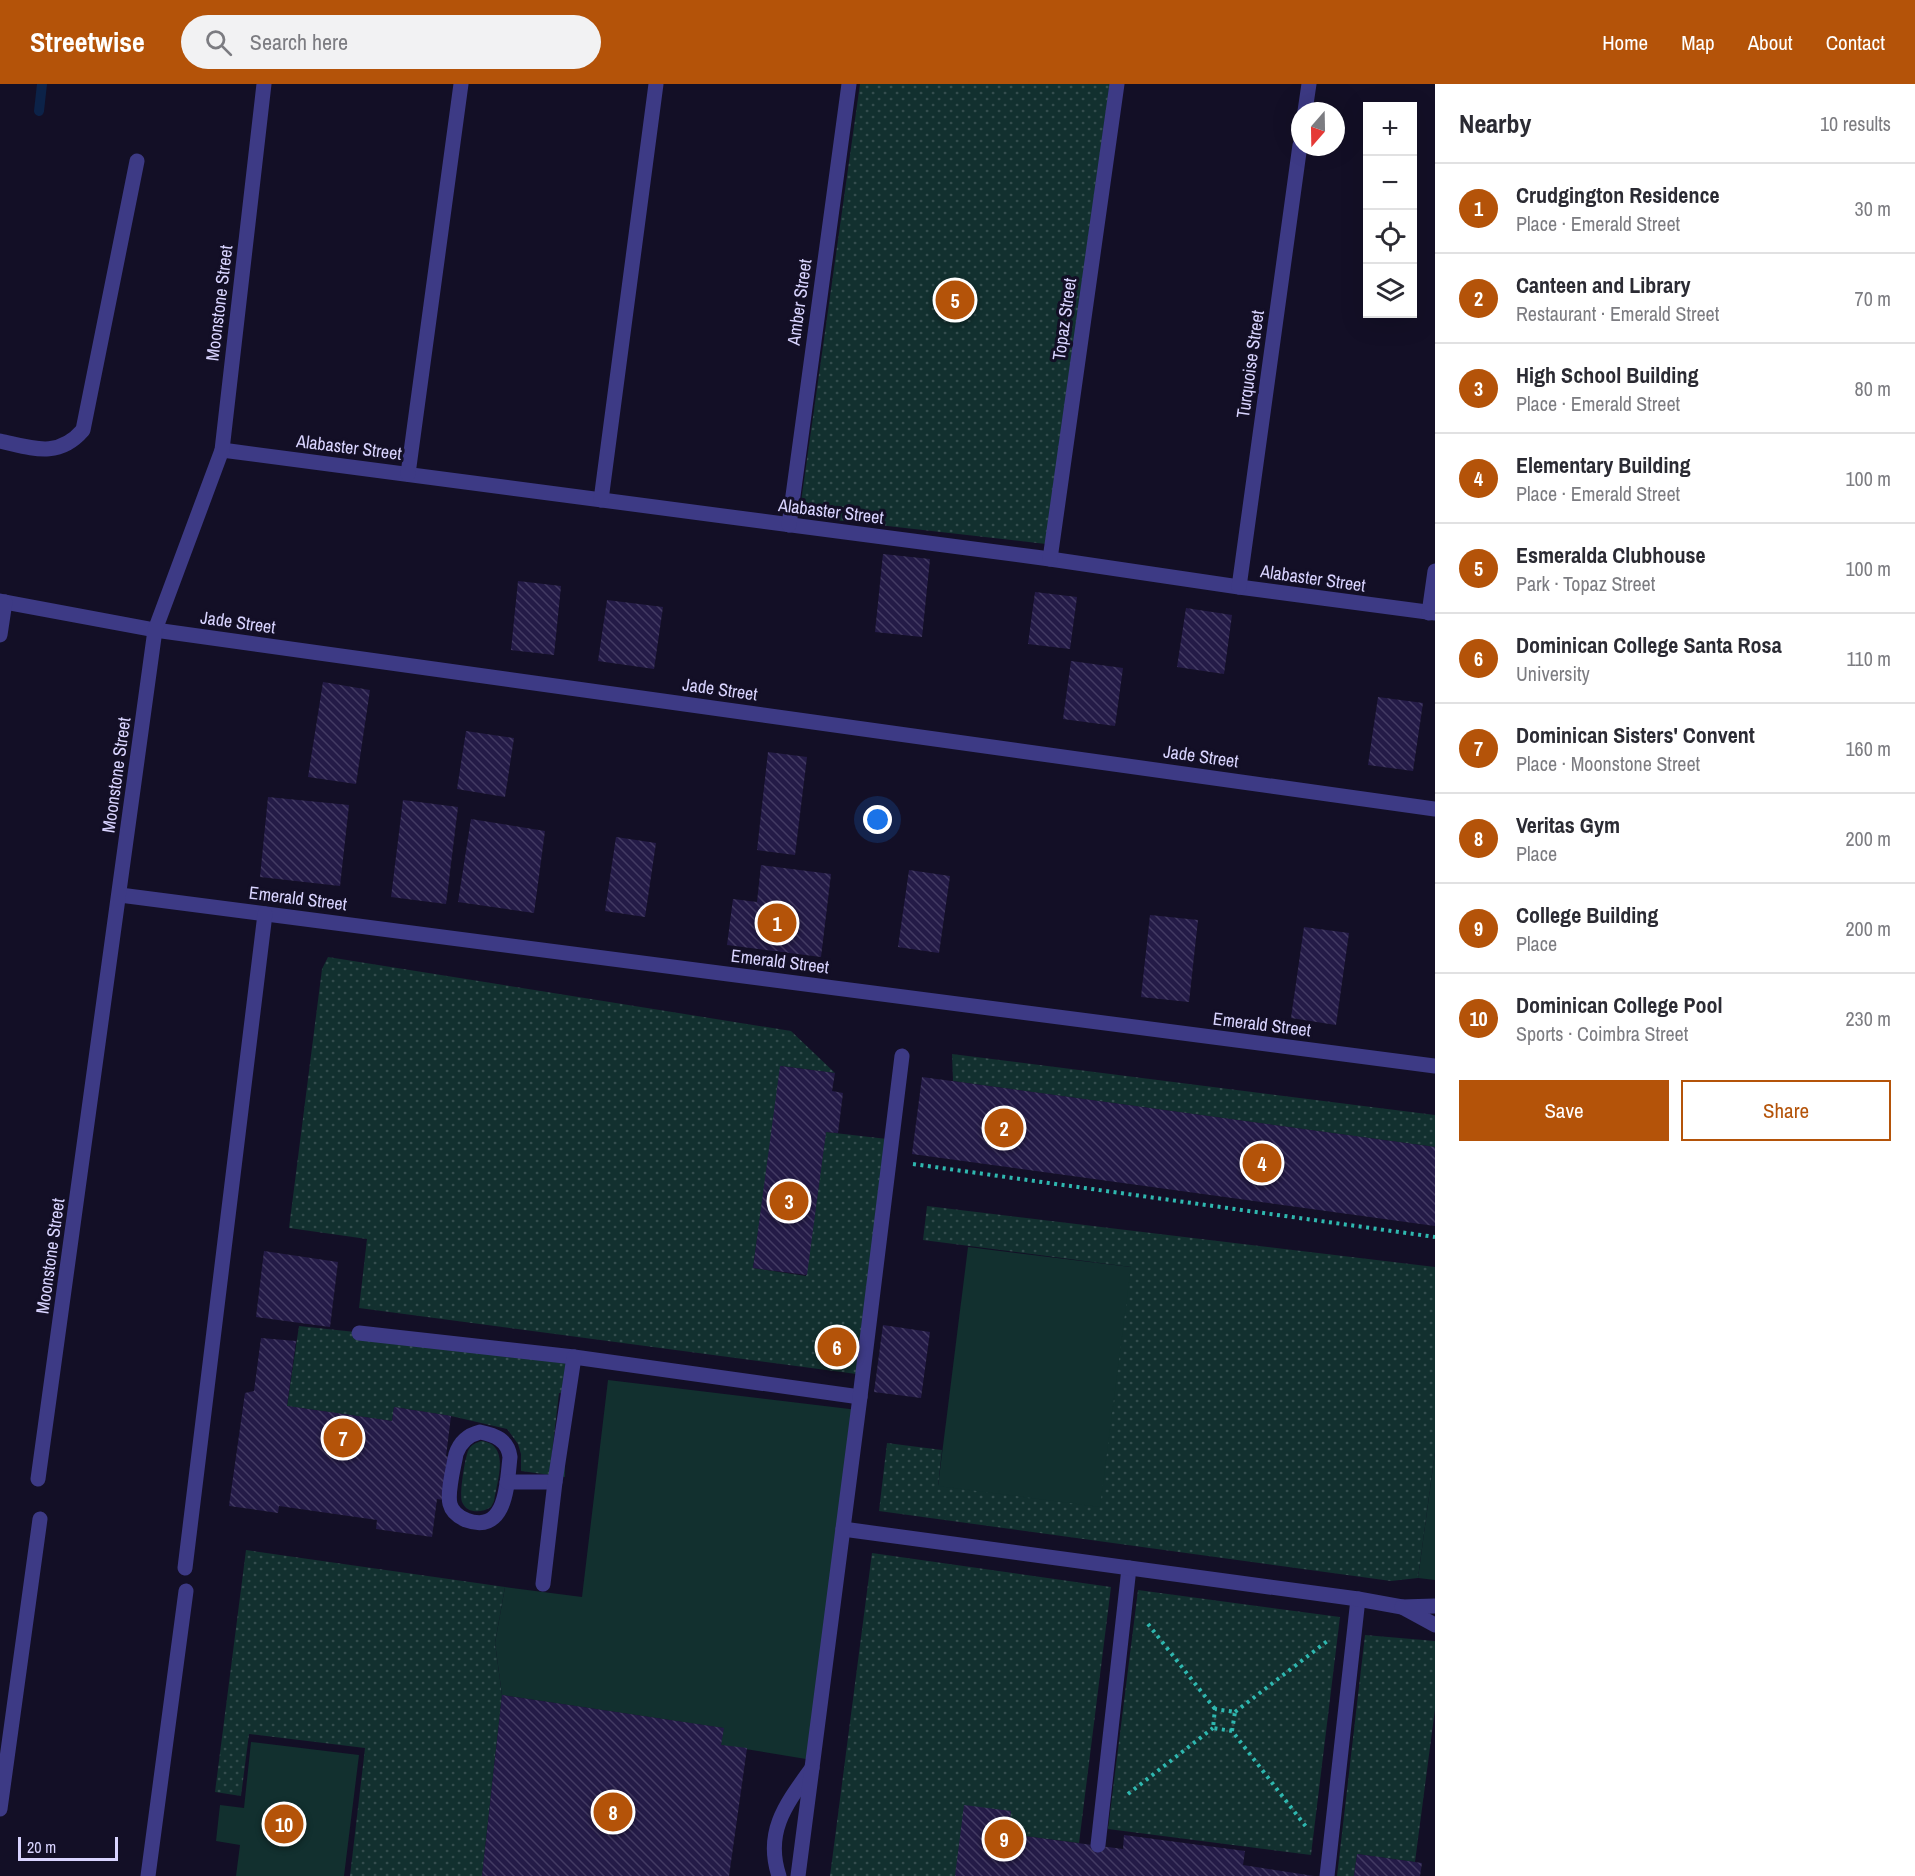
<!DOCTYPE html>
<html lang="en">
<head>
<meta charset="utf-8">
<style>
	:root { --surface:#fff; --page:#f2f2f3; --text:#2b2b33; --muted:#7c7c81; --line:#e1e1e2; --accent:#b45309 }
	body { margin:0; font-family:"Archivo Narrow",sans-serif; background:var(--page); color:var(--text) }
	.controls { position:absolute; right:18px; top:18px; display:grid; overflow:hidden; border-radius:0px; box-shadow:0 6px 24px #0002 }
	.controls button { width:54px; height:54px; display:grid; place-items:center; padding:0; border:0; border-bottom:2px solid var(--line); background:var(--surface); color:var(--text); font:30px sans-serif }
	.compass { position:absolute; left:1291px; top:18px; width:54px; height:54px; border-radius:50%; background:var(--surface); box-shadow:0 6px 24px #0002; rotate:200deg }
	.scale { position:absolute; left:18px; bottom:15px; width:100px; box-sizing:border-box; padding-left:6px; border:3px solid #d9d4ff; border-top:0; font-size:16px; line-height:21px; white-space:nowrap; color:#d9d4ff; -webkit-text-stroke:4px #130f26; paint-order:stroke }
	.you { position:absolute; left:878px; top:736px; width:21px; height:21px; margin:-15px; border:4px solid #fff; border-radius:50%; background:#1a73e8; box-shadow:0 0 0 9px #1a73e833 }
	.badge { display:grid; place-items:center; width:39px; height:39px; border-radius:50%; background:var(--accent); color:#fff; font-size:20px; font-weight:700 }
	.pin { position:absolute; translate:-50% -50%; border:3px solid #fff; box-shadow:0 2px 6px #0006 }
	.list { margin:0; padding:0; list-style:none }
	h2 { display:flex; justify-content:space-between; align-items:center; height:78px; margin:0; padding:0 24px; font-size:26px }
	h2 small { font-size:20px; font-weight:400; color:var(--muted) }
	.list li { display:grid; grid-template-columns:39px 1fr auto; gap:18px; align-items:center; box-sizing:border-box; height:90px; padding:0 24px; border-top:2px solid var(--line) }
	.list b { display:block; font-size:22px; white-space:nowrap }
	.list p { margin:0; font-size:20px; white-space:nowrap; color:var(--muted) }
	.list em { font-size:20px; font-style:normal; color:var(--muted) }
	.actions { display:flex; gap:12px; padding:18px 24px }
	.actions a { flex:1; padding:14px 0; border:2px solid var(--accent); border-radius:0px; text-align:center; font-size:21px; color:var(--accent) }
	.actions .main { background:var(--accent); color:#fff }
	.icon { flex:none; width:33px; height:33px; fill:none; stroke:currentColor; stroke-width:2; stroke-linecap:round; stroke-linejoin:round }
	.map { position:relative; flex:none; width:1435px; height:1792px; overflow:hidden }
	header { display:flex; align-items:center; gap:36px; box-sizing:border-box; height:84px; padding:0 30px; background:var(--accent); color:#fff }
	header strong { font-size:28px }
	nav { display:flex; gap:33px; margin-inline-start:auto; font-size:21px }
	.search { width:420px; height:54px; background:var(--page); display:flex; align-items:center; gap:15px; box-sizing:border-box; padding:0 21px; border-radius:33px; color:var(--muted); font-size:22px }
	main { display:flex }
	aside { flex:1; background:var(--surface) }
	.map>svg:first-child { display:block }
</style>
</head>
<body>
<header>
<strong>Streetwise</strong>
<div class="search"><svg class="icon" aria-label="search" viewBox="0 0 24 24"><circle cx="10" cy="10" r="6"/><path d="M15 15l6 6"/></svg>Search here</div>
<nav><a>Home</a><a>Map</a><a>About</a><a>Contact</a></nav>
</header>
<main>
<div class="map">
<svg width="1435" height="1792" viewBox="0 0 1435 1792">
	<defs>
		<pattern id="grass-dots" width="8" height="8" patternUnits="userSpaceOnUse" patternTransform="scale(1.5)"><rect width="8" height="8" fill="#12302f"/><path d="M2 2h.1M6 6h.1" fill="none" stroke="#344d4e" stroke-width="1.8" stroke-linecap="round"/></pattern>
		<pattern id="building-back-hatch" width="6" height="6" patternUnits="userSpaceOnUse" patternTransform="scale(1.5)"><rect width="6" height="6" fill="#241b47"/><path d="M-1 5l2 2M0 0l6 6M5-1l2 2" fill="none" stroke="#433b63"/></pattern>
	</defs>
	<rect width="100%" height="100%" fill="#130f26"/>
	<g fill="url(#grass-dots)">
		<polygon points="860,0 1110,0 1046,460 799,432"/>
		<polygon points="328,873 791,947 835,989 781,982 753,1184 806,1192 826,1048 896,1056 864,1291 359,1224 367,1155 289,1144 322,885"/>
		<polygon points="952,970 1435,1031 1435,1063 953,997"/>
		<polygon points="927,1122 1435,1183 1435,1368 1418,1494 1391,1497 879,1427 887,1359 942,1366 938,1402 1131,1183 923,1156"/>
		<polygon points="299,1242 580,1272 575,1311 559,1309 551,1378 565,1380 565,1393 521,1387 521,1370 518,1360 507,1345 451,1332 394,1323 392,1337 287,1322"/>
		<path d="M481,1357C511,1360 497,1397 494,1417L491,1423C482,1429 467,1430 462,1418C459,1412 465,1371 469,1365C472,1360 476,1359 481,1357Z"/>
		<polygon points="246,1466 505,1503 495,1559 502,1611 482,1792 350,1792 365,1664 249,1650 241,1712 215,1708"/>
		<polygon points="872,1469 1111,1503 1079,1759 1008,1750 1011,1727 955,1792 830,1792"/>
		<polygon points="1138,1506 1340,1533 1311,1771 1108,1745"/>
		<polygon points="1365,1551 1435,1557 1435,1625 1415,1778 1357,1770 1354,1792 1337,1792"/>
	</g>
	<g fill="#12302f">
		<polygon points="968,1163 1131,1183 1100,1423 938,1402"/>
		<polygon points="608,1296 858,1326 812,1676 721,1661 723,1644 502,1611 495,1559 505,1503 582,1513"/>
		<polygon points="1435,1368 1435,1496 1418,1494"/>
		<polygon points="251,1658 359,1671 344,1792 236,1792 240,1761 216,1757 220,1721 244,1724"/>
	</g>
	<g fill="none" stroke-linecap="round" stroke-linejoin="round">
		<polyline stroke="#0c2248" stroke-width="10" points="39,27 42,0"/>
	</g>
	<g fill="url(#building-back-hatch)">
		<polygon points="883,470 930,475 922,553 875,548"/>
		<polygon points="518,497 561,502 554,571 511,566"/>
		<polygon points="1035,508 1077,513 1070,565 1028,560"/>
		<polygon points="607,516 663,523 654,585 598,577"/>
		<polygon points="1186,524 1232,531 1224,590 1177,583"/>
		<polygon points="1071,577 1123,584 1115,642 1063,635"/>
		<polygon points="323,598 370,606 356,700 308,693"/>
		<polygon points="1378,613 1423,619 1413,687 1368,681"/>
		<polygon points="466,647 514,654 505,713 457,705"/>
		<polygon points="768,668 807,673 795,771 757,766"/>
		<polygon points="268,713 349,721 340,802 260,793"/>
		<polygon points="403,716 458,723 446,820 391,813"/>
		<polygon points="471,735 545,747 534,829 458,818"/>
		<polygon points="616,753 656,759 645,833 605,827"/>
		<polygon points="761,781 831,790 821,873 727,861 733,815 757,818"/>
		<polygon points="909,786 950,792 939,869 898,863"/>
		<polygon points="1150,831 1198,836 1189,918 1141,913"/>
		<polygon points="1304,843 1349,849 1336,941 1291,934"/>
		<polygon points="780,982 835,989 832,1007 843,1009 838,1049 826,1048 807,1191 753,1184"/>
		<polygon points="922,993 1435,1063 1435,1142 912,1070"/>
		<polygon points="264,1167 338,1178 330,1243 256,1233"/>
		<polygon points="883,1241 930,1248 921,1314 874,1308"/>
		<polygon points="261,1254 296,1257 287,1322 392,1337 394,1323 451,1332 446,1372 455,1373 449,1417 437,1415 432,1453 376,1445 377,1436 279,1422 278,1429 229,1422 245,1309 254,1307"/>
		<polygon points="502,1611 724,1644 721,1661 747,1664 729,1792 482,1792"/>
		<polygon points="964,1721 1011,1727 1008,1750 1123,1765 1124,1751 1245,1767 1243,1781 1314,1792 955,1792"/>
		<polygon points="1357,1770 1422,1779 1420,1792 1354,1792"/>
	</g>
	<g fill="none" stroke-linecap="round" stroke-linejoin="round">
		<g stroke="#2fb8b0" stroke-width="4" stroke-dasharray="3 4.5" stroke-linecap="butt">
			<polyline points="913,1080 1435,1153"/>
			<polyline points="1148,1540 1215,1625"/>
			<polyline points="1235,1628 1330,1555"/>
			<polyline points="1232,1647 1235,1628 1215,1625 1213,1644 1232,1647 1307,1744"/>
			<polyline points="1128,1710 1213,1644"/>
		</g>
		<g stroke="#3d3a85" stroke-width="15">
			<polyline points="359,1249 574,1273 860,1313"/>
			<path d="M480,1348C495,1351 508,1356 510,1373C507,1399 507,1451 466,1436C459,1433 452,1428 450,1420C447,1408 454,1382 456,1370C460,1358 468,1351 480,1348Z"/>
			<polyline points="507,1398 555,1398"/>
			<polyline points="543,1500 555,1398 574,1273"/>
			<polyline points="1098,1761 1129,1484"/>
			<path d="M779,1792C764,1747 787,1719 812,1684"/>
			<polyline points="1327,1792 1358,1515"/>
		</g>
		<g stroke="#3d3a85" stroke-width="15">
			<polyline points="1305,27 1309,0"/>
			<path d="M0,357C32,364 58,375 83,346L137,77"/>
			<polyline points="222,366 1050,475 1239,503 1435,529"/>
			<polyline points="408,390 461,0"/>
			<polyline points="601,416 656,0"/>
			<polyline points="789,441 849,0"/>
			<polyline points="1050,475 1117,0"/>
			<polyline points="1239,503 1300,61"/>
			<polyline points="0,517 155,546 1435,725"/>
			<polyline points="1429,529 1435,487"/>
			<polyline points="0,551 5,518"/>
			<polyline points="120,811 1435,982"/>
			<polyline points="38,1395 155,546 222,366 264,0"/>
			<polyline points="843,1445 1358,1515 1402,1523"/>
			<polyline points="185,1484 265,830"/>
			<polyline points="1435,1522 1402,1523 1435,1541"/>
			<polyline points="0,1725 40,1435"/>
			<polyline points="148,1792 186,1507"/>
			<polyline points="798,1792 860,1313 902,972"/>
		</g>
	</g>
	<g text-anchor="middle" dominant-baseline="central" stroke-width="6" stroke-linejoin="round" paint-order="stroke">
		<g font-size="18" fill="#d9d4ff" stroke="#130f26">
			<text transform="translate(799 218) rotate(-82)">Amber Street</text>
			<text transform="translate(219 219) rotate(-83)">Moonstone Street</text>
			<text transform="translate(1064 235) rotate(-82)">Topaz Street</text>
			<text transform="translate(1250 280) rotate(-82)">Turquoise Street</text>
			<text transform="translate(349 363) rotate(7)">Alabaster Street</text>
			<text transform="translate(831 427) rotate(7)">Alabaster Street</text>
			<text transform="translate(1313 494) rotate(8)">Alabaster Street</text>
			<text transform="translate(238 538) rotate(8)">Jade Street</text>
			<text transform="translate(720 605) rotate(8)">Jade Street</text>
			<text transform="translate(1201 672) rotate(8)">Jade Street</text>
			<text transform="translate(116 691) rotate(-82)">Moonstone Street</text>
			<text transform="translate(298 814) rotate(7)">Emerald Street</text>
			<text transform="translate(780 877) rotate(7)">Emerald Street</text>
			<text transform="translate(1262 940) rotate(7)">Emerald Street</text>
			<text transform="translate(50 1172) rotate(-82)">Moonstone Street</text>
		</g>
	</g>
</svg>
<div class="controls">
<button>+</button>
<button>−</button>
<button><svg class="icon" aria-label="locate" viewBox="0 0 24 24"><circle cx="12" cy="12" r="6"/><path d="M12 2v4M12 18v4M2 12h4M18 12h4"/></svg></button>
<button><svg class="icon" aria-label="layers" viewBox="0 0 24 24"><path d="M12 4l9 5-9 5-9-5zM3 14l9 5 9-5"/></svg></button>
</div>
<svg class="compass" viewBox="-18 -18 36 36"><path d="M0-13l5 13h-10z" fill="#e53935"/><path d="M0 13l5-13h-10z" fill="#7c7c81"/></svg>
<div class="scale">20 m</div>
<div class="you"></div>
<div class="pin badge" style="left:777px;top:839px">1</div>
<div class="pin badge" style="left:1004px;top:1044px">2</div>
<div class="pin badge" style="left:789px;top:1117px">3</div>
<div class="pin badge" style="left:1262px;top:1079px">4</div>
<div class="pin badge" style="left:955px;top:216px">5</div>
<div class="pin badge" style="left:837px;top:1263px">6</div>
<div class="pin badge" style="left:343px;top:1354px">7</div>
<div class="pin badge" style="left:613px;top:1728px">8</div>
<div class="pin badge" style="left:1004px;top:1755px">9</div>
<div class="pin badge" style="left:284px;top:1740px">10</div>
</div>
<aside>
<h2>Nearby<small>10 results</small></h2>
<ul class="list">
<li><span class="badge">1</span><div><b>Crudgington Residence</b><p>Place · Emerald Street</p></div><em>30 m</em></li>
<li><span class="badge">2</span><div><b>Canteen and Library</b><p>Restaurant · Emerald Street</p></div><em>70 m</em></li>
<li><span class="badge">3</span><div><b>High School Building</b><p>Place · Emerald Street</p></div><em>80 m</em></li>
<li><span class="badge">4</span><div><b>Elementary Building</b><p>Place · Emerald Street</p></div><em>100 m</em></li>
<li><span class="badge">5</span><div><b>Esmeralda Clubhouse</b><p>Park · Topaz Street</p></div><em>100 m</em></li>
<li><span class="badge">6</span><div><b>Dominican College Santa Rosa</b><p>University</p></div><em>110 m</em></li>
<li><span class="badge">7</span><div><b>Dominican Sisters' Convent</b><p>Place · Moonstone Street</p></div><em>160 m</em></li>
<li><span class="badge">8</span><div><b>Veritas Gym</b><p>Place</p></div><em>200 m</em></li>
<li><span class="badge">9</span><div><b>College Building</b><p>Place</p></div><em>200 m</em></li>
<li><span class="badge">10</span><div><b>Dominican College Pool</b><p>Sports · Coimbra Street</p></div><em>230 m</em></li>
</ul>
<div class="actions"><a class="main">Save</a><a>Share</a></div>
</aside>
</main>
</body>
</html>
